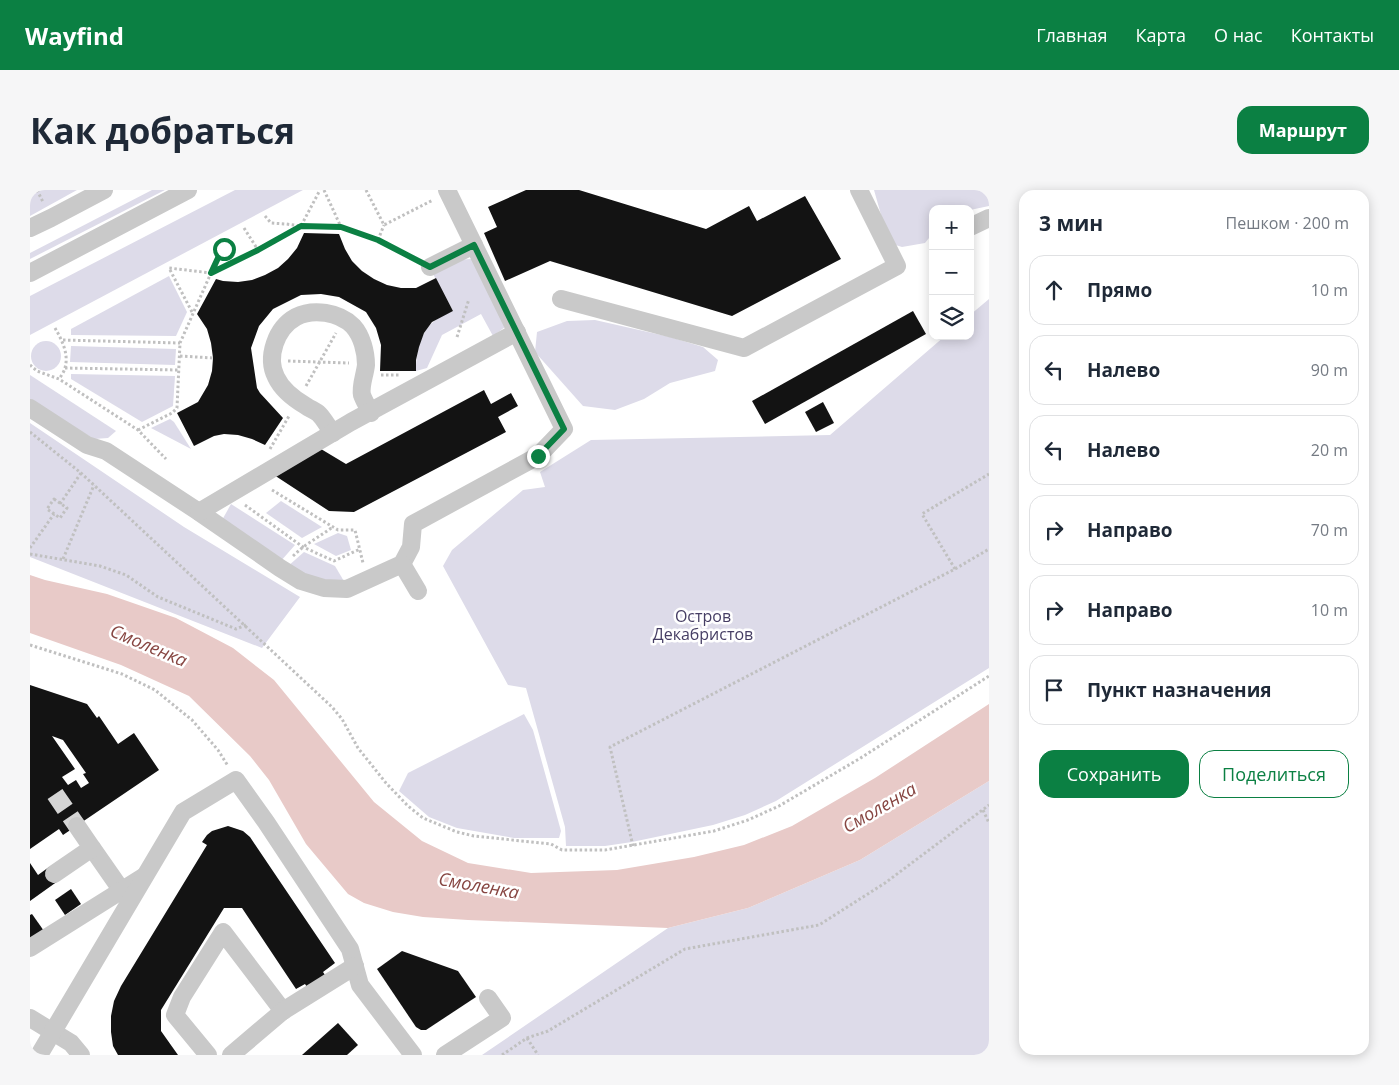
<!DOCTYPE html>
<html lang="ru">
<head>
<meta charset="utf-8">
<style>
	:root { --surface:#fff; --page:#f6f6f7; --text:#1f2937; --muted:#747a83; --line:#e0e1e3; --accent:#0b8043 }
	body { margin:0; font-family:"Open Sans",sans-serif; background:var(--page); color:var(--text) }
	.controls { position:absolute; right:15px; top:15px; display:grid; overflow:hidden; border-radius:10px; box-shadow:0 2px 12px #0003 }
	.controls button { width:45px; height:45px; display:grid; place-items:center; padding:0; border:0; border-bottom:1px solid var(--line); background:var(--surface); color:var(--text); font:25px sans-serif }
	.stop { position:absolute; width:15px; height:15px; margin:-11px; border:4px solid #0b8043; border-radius:50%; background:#fff }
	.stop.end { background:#0b8043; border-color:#fff; box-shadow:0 1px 5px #0008 }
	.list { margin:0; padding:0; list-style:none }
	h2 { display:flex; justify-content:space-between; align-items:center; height:65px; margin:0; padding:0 20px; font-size:21px }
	h2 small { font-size:16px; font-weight:400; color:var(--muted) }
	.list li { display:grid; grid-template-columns:32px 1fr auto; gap:15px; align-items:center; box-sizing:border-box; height:70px; margin:0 10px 10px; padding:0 10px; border:1px solid var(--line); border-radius:15px }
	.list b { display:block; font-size:19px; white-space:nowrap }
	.list em { font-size:16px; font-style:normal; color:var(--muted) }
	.actions { display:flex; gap:10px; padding:15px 20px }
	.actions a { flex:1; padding:11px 0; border:1px solid var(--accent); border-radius:15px; text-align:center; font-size:18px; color:var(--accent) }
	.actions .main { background:var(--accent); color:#fff }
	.icon { flex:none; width:28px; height:28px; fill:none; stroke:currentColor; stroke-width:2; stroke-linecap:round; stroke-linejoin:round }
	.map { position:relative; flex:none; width:959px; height:865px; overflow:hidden; border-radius:15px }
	header { display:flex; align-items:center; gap:30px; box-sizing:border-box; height:70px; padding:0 25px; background:var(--accent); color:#fff }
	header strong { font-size:24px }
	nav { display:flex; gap:28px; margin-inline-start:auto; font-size:18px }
	.intro { display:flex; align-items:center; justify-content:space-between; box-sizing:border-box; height:120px; padding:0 30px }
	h1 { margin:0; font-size:35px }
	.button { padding:12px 22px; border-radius:15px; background:var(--accent); color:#fff; font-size:18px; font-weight:700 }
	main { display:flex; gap:30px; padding:0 30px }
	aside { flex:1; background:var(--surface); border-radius:15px; box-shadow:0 2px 12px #0003 }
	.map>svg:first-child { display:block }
</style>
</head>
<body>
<header>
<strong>Wayfind</strong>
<nav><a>Главная</a><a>Карта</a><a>О нас</a><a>Контакты</a></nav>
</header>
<div class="intro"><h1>Как добраться</h1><a class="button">Маршрут</a></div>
<main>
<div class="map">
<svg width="959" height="865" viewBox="0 0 959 865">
	<rect width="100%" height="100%" fill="#fff"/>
	<g fill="#dddbe9">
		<polygon points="0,0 47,0 0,26"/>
		<polygon points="122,0 135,0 0,69 0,63"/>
		<polygon points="205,0 273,0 0,145 0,106"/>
		<polygon points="844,0 959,0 959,16 940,20 940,19 903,19 903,43 895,53 872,57 859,53"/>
		<path d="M441,69L447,73L475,137L463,146L451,124L412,145L397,178L386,181C386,165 389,145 402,133C407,128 416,124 423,121L402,82L428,70Z"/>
		<polygon points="139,86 157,122 146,146 41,145 41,139"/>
		<polygon points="959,109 959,478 746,611 715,625 683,635 602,652 575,656 536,656 535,637 496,498 478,495 413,376 422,360 493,300 515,297 510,282 561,250 800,245 915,146 940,146 940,125"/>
		<polygon points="565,130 640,147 673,157 688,170 685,181 640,193 614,209 585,220 553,216 505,162 507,142 537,131"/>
		<circle cx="16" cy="166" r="15"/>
		<polygon points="41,156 146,159 145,175 40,172"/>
		<polygon points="41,184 145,186 143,216 112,232 41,189"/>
		<polygon points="0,185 86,241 78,248 64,249 0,211"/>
		<polygon points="140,229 144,232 161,259 121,238"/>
		<polygon points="0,233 154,337 270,407 232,458 0,367"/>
		<polygon points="251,311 292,337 272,348 236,323"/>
		<polygon points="201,314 265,355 250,372 191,332"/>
		<polygon points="308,343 317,346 321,360 306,366 284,354"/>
		<polygon points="274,362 305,376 315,393 295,392 257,377"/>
		<polygon points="494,524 503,540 531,641 529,648 484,648 427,638 399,627 369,601 378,583"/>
		<polygon points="959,591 959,865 452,865 638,738 718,718 830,670"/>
	</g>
	<polygon fill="#e8cac8" points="0,385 15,390 77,404 146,428 203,458 244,490 344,612 392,651 438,673 501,683 587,680 664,667 714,655 762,636 845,588 959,514 959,591 830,670 718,718 638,738 438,730 393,727 363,722 334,713 318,704 276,654 239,590 220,566 159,506 91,475 0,443"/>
	<g fill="#131313" fill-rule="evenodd">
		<polygon points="496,0 549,0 676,39 719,16 727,31 775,6 811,69 702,126 520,71 475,91 454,43 467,37 458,17"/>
		<polygon points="274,43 309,44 315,59 322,71 332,81 344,89 357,95 371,98 386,98 406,88 423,121 402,132 394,143 389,157 386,170 386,181 350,181 351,155 346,138 336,122 309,107 291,104 271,105 243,119 229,136 221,158 227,198 230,203 253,228 235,255 222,249 208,245 194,244 184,246 164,256 147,223 168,212 178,195 182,181 183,168 181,153 177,139 167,124 186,89 193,91 208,92 222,90 235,85 248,78 258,69 267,58"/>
		<polygon points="883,121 896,144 735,234 722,211"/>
		<polygon points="454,200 461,214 481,203 488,216 468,227 476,242 324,322 299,321 244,285 291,259 316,274"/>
		<polygon points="793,212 804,233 786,242 775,222"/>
		<path d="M0,495L57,514L67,528L69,526L88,554L104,543L129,580L33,645L29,639L0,659ZM22,546L33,550L56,583L53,584L59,593L51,598L46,590L38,595L32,587L45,579Z"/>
		<polygon points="198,636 213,641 220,647 305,773 293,782 295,785 277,797 275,794 266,799 212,718 194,718 131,820 131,841 148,865 88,865 83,856 81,842 81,826 84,811 91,796 177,655 172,652 177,645 182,641"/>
		<polygon points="0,673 8,685 19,677 28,691 0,711"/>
		<polygon points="41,699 51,714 35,725 25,710"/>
		<polygon points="2,724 14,741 0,750 0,725"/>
		<polygon points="372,761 428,781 446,807 396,840 391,840 386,837 347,779"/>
		<polygon points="308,833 328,855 317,865 272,865"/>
	</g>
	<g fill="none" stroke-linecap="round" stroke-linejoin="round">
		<polyline stroke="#d5d5d5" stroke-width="18" stroke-dasharray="18 9" stroke-linecap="butt" points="25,604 47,636"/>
		<g stroke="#c0c0c0" stroke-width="3" stroke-dasharray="2.5 2.5" stroke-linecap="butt">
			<polyline points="7,0 13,12"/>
			<polyline points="294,0 311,37"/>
			<polyline points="336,0 354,35 403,10"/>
			<polyline points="235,26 241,33 256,34 271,36 290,0"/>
			<polyline points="214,38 228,60"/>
			<polyline points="348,50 354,35"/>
			<polyline points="162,122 139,78 181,83 188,68 194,59 193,50"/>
			<path d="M25,138C32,150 39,164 35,178C34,182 31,186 29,189"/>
			<polyline points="427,147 439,109"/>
			<polyline points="33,150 150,153"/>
			<polyline points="150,166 183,168"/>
			<polyline points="258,171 319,173"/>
			<polyline points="0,175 7,181 29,189 108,240 136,269"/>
			<polyline points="35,178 149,180"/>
			<polyline points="351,185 370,185"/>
			<polyline points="276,196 306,143"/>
			<polyline points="108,240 142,223 147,218 150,153 181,83 228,60 271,36 311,37 348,50 386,70"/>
			<polyline points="0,242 51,283 302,517 312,529 328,558 356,593 378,616 393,628 427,642 444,646 521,654 532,660 575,660 684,641 718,630 749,616 829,569 959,486"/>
			<polyline points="240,259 259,226"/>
			<polyline points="242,300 308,340 325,340 333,373"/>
			<polygon points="24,309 37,318 30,328 17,319"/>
			<polyline points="30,314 51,283"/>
			<polyline points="215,315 273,357 304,371 330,359"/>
			<polyline points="0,358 24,324"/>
			<polyline points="0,364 70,376 96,385 128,407 206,439 216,435"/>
			<polyline points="263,366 273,357 303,337"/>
			<polyline points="33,369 64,295"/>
			<polyline points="925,379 892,324 959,284"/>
			<polyline points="0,455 92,484 125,500 162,530 188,560 198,576"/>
			<polyline points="953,620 959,633"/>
			<polyline points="603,656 580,557 925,379 959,359"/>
			<polyline points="497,848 508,865"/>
			<polyline points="472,865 497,848 518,841 655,759 789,735 855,693 959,615"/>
		</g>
		<g stroke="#c9c9c9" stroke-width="18">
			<polyline points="940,37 959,28"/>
			<polyline points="0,38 21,28 74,0"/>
			<polyline points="400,77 444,55"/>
			<polyline points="0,83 158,0"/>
			<polyline points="531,109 714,158 867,76 829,0"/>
			<polyline points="0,218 57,255 76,261 169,322 250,378 271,391 294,398 317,399 372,374 381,357 383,334 508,266 534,239 417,0"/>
			<path d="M303,243C298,237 294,229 289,224C286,221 280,219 276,216C264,209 252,200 246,187C236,167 246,138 266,127C283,118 309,122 323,136C332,146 336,162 336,175C335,185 330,196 332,205C334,211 338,217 341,223"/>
			<polyline points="169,322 321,232 487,142"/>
			<polyline points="372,374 388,401"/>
			<polyline points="62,658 92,701"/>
			<polyline points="24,684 62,658 47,636"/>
			<polyline points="0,758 113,687"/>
			<polyline points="0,828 41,853 51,865"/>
			<polyline points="9,865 153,622 206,590 236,632 320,759 330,795 383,865"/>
			<polyline points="178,865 145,825 152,807 193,742 253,821"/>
			<polyline points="201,865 253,821 325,776"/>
			<polyline points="415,865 472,828 458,808"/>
		</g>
	</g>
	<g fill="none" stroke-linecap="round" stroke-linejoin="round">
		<polyline stroke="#0b8043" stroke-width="6" points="194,59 188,68 181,83 228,60 271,36 311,37 348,50 400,77 444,55 534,239 508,266"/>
	</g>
	<g text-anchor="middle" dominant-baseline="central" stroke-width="5" stroke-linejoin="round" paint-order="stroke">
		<g font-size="16" fill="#463e64" stroke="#fff">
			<text x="673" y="426">Остров<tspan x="673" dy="18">Декабристов</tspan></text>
		</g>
		<g font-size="18" font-style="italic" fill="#874642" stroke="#fff">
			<text transform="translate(119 455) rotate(23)">Смоленка</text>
			<text transform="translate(849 617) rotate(-30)">Смоленка</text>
			<text transform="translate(449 695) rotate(10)">Смоленка</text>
		</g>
	</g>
</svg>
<div class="controls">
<button>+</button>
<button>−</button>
<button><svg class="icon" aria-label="layers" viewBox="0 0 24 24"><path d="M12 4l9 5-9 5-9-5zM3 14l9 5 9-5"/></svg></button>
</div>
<div class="stop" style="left:194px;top:59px"></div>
<div class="stop end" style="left:508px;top:266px"></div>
</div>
<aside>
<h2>3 мин<small>Пешком · 200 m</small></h2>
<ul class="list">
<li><svg class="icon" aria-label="ahead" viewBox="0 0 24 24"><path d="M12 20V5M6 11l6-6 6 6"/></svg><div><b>Прямо</b></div><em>10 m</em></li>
<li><svg class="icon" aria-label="left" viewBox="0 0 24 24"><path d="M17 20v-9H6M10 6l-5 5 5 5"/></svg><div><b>Налево</b></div><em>90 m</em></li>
<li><svg class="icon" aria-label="left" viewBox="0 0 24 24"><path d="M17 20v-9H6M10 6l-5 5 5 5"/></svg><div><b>Налево</b></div><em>20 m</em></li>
<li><svg class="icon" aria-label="right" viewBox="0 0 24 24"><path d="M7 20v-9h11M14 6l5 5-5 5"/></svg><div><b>Направо</b></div><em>70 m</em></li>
<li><svg class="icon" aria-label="right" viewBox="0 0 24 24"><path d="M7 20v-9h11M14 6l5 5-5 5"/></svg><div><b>Направо</b></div><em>10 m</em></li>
<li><svg class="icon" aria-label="arrive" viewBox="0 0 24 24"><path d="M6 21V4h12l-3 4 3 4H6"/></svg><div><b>Пункт назначения</b></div></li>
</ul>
<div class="actions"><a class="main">Сохранить</a><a>Поделиться</a></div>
</aside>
</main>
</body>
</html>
